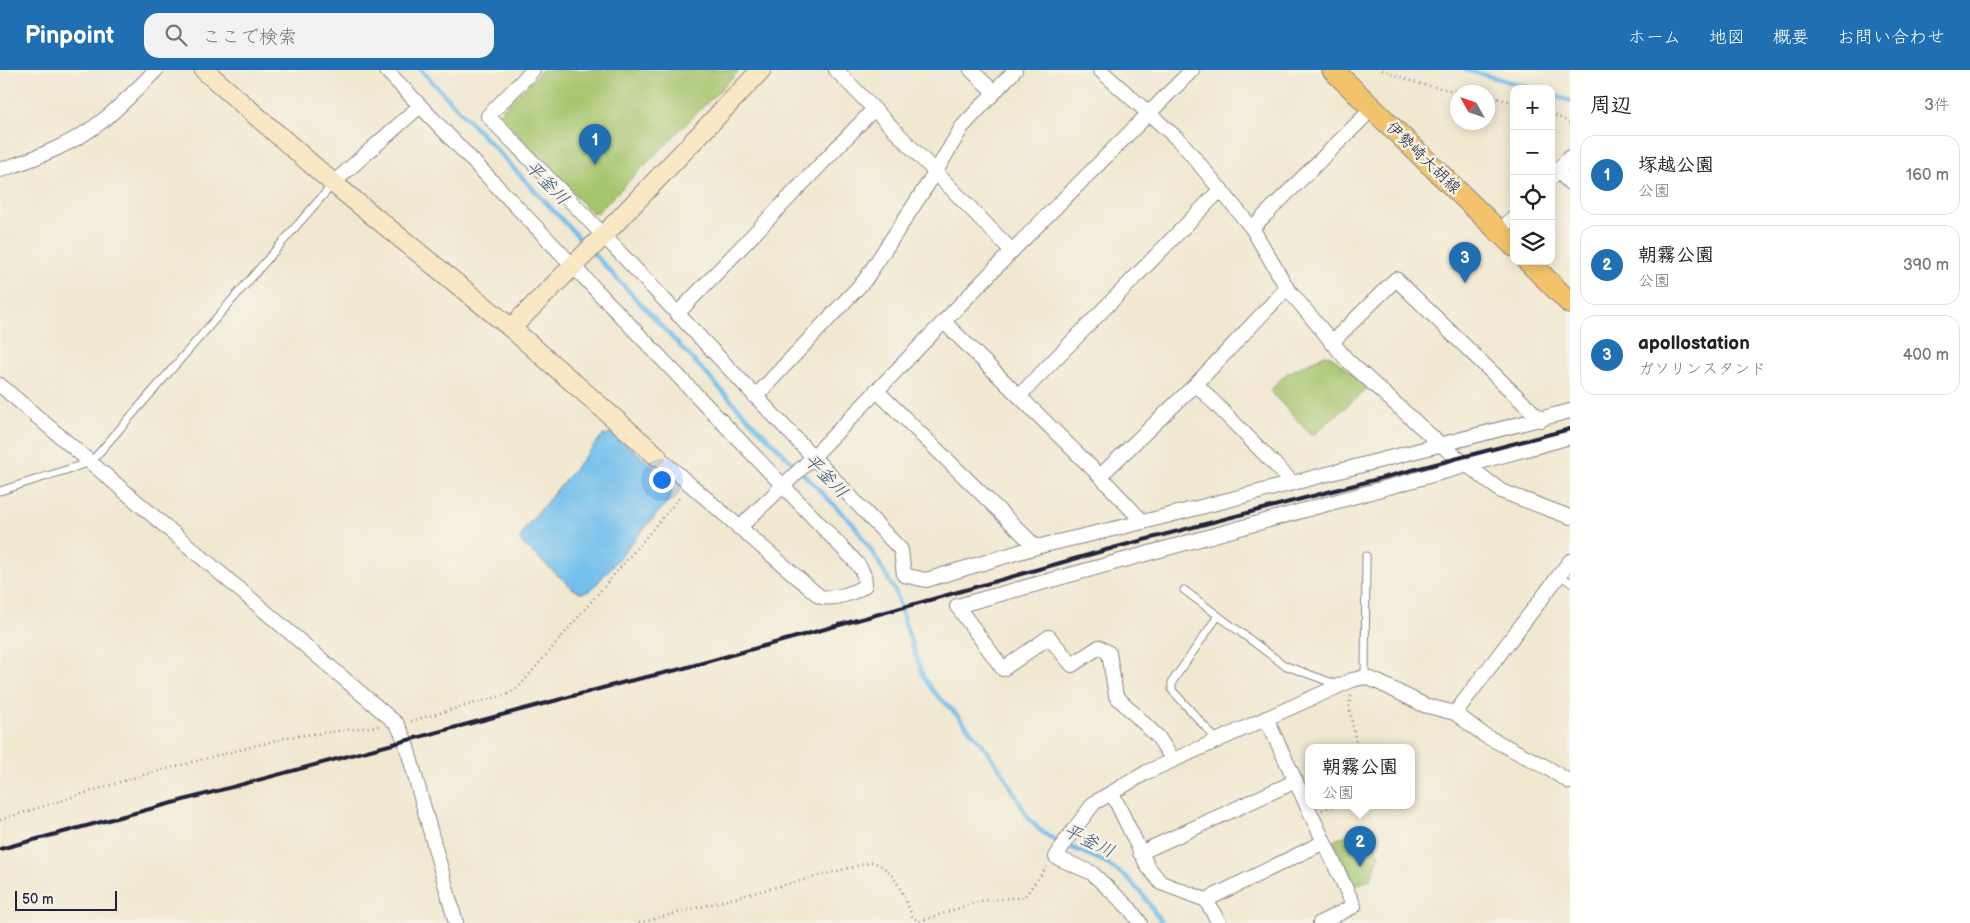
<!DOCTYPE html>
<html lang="ja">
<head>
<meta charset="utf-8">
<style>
	:root { --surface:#fff; --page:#f2f2f2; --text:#222; --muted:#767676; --line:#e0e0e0; --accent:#1f6fb2 }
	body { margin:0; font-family:"Balsamiq Sans","Klee One",sans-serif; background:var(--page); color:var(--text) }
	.controls { position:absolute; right:15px; top:15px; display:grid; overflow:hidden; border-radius:10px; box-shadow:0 2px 12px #0003 }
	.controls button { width:45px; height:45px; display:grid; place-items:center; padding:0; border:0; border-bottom:1px solid var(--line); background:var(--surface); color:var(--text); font:25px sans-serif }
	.compass { position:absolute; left:1450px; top:15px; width:45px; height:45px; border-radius:50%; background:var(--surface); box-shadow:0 2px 12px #0003; rotate:310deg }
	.scale { position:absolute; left:15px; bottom:12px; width:102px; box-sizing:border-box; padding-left:5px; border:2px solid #22223b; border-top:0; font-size:14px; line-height:18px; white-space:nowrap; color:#22223b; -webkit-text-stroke:4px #f7f3e8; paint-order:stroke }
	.you { position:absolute; left:661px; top:409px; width:18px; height:18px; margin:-12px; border:4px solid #fff; border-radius:50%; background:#1a73e8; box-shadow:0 0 0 8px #1a73e833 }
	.badge { display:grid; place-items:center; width:32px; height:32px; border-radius:50%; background:var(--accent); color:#fff; font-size:16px; font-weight:700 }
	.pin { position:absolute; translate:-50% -41px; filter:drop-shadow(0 1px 2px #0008) }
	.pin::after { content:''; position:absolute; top:26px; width:18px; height:15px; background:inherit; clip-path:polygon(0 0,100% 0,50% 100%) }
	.popup { position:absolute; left:1305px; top:674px; width:110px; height:65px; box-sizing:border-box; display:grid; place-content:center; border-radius:10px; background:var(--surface); filter:drop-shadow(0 1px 4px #0005); font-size:16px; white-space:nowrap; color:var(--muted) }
	.popup b { font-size:19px; color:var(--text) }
	.popup::after { content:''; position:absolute; left:50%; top:100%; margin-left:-10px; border:10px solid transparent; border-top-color:var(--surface) }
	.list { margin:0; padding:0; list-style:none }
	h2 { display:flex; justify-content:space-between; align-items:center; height:65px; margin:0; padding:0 20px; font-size:21px }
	h2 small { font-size:16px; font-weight:400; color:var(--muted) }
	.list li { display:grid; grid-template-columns:32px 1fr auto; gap:15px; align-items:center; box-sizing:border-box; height:80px; margin:0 10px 10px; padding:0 10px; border:1px solid var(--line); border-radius:15px }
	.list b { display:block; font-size:19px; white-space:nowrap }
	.list p { margin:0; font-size:16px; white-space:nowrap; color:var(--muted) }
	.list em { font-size:16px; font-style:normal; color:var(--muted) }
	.icon { flex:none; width:28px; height:28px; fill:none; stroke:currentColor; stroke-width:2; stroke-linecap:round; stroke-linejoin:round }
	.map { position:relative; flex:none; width:1570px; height:853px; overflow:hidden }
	header { display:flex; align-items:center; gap:30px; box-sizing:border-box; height:70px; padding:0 25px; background:var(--accent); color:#fff }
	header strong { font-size:24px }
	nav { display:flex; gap:28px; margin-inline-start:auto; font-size:18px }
	.search { width:350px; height:45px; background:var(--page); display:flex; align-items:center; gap:12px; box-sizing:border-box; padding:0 18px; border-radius:15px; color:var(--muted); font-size:19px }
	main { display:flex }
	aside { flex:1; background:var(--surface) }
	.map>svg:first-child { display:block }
</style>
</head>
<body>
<header>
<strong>Pinpoint</strong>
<div class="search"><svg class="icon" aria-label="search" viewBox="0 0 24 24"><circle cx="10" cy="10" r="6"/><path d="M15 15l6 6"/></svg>ここで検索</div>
<nav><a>ホーム</a><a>地図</a><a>概要</a><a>お問い合わせ</a></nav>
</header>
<main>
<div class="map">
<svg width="1570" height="853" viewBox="0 0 1570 853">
	<rect width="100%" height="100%" fill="#f7f3e8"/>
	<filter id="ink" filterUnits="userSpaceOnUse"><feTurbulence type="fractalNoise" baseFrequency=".02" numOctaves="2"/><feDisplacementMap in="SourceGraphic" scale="10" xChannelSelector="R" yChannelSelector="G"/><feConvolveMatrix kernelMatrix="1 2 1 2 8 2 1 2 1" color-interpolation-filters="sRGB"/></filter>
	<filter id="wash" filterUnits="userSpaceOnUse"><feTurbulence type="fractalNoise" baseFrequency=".0096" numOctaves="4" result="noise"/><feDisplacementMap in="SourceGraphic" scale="20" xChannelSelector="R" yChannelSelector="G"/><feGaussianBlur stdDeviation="1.12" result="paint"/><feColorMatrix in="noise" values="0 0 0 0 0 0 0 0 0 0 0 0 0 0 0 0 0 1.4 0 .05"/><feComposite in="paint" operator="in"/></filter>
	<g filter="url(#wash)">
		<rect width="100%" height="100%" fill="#f1e8d0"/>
		<g fill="#a6c56d" stroke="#647454">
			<polygon points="542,0 740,0 597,143 591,142 501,48 499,43"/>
			<polygon points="1325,285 1331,286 1368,318 1312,366 1270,321 1286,304"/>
			<polygon points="1365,757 1380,786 1370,809 1355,816 1333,771"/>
		</g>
		<path fill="#73bfec" stroke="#4a7094" d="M611,363L614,364L638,383L667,409C672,416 672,421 670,429L593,518L589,521L581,523L572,518L522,473L520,469L525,458L602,366Z"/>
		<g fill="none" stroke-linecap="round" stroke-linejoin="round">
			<g stroke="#73bfec" stroke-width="4.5">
				<polyline points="421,0 586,175"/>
				<polyline points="1466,0 1536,19"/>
				<polyline points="1551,24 1570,31"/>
				<polyline points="593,183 742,342 853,454 875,486 896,523 906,557 923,606 933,621 958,646 981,673 1003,703 1029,749 1041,761 1056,771 1103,791 1125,806 1143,825 1162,853"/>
			</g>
		</g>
	</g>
	<g filter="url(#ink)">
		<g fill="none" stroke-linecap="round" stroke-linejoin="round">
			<g stroke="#8a8586" stroke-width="9">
				<g id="lane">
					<polyline points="0,421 91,392 333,114"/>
					<polyline points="1559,505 1570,512"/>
					<polyline points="1184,520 1284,595 1338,615"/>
					<polyline points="1365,607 1366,486"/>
					<polyline points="1217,670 1172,620 1172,612 1218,546"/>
				</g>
			</g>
			<g stroke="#8a8586" stroke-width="16">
				<g id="street">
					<path d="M386,0L852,488C859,495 866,505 865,515C856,523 830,531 819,526L657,386"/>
					<polyline points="533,0 488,46 587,148 901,480 904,505 926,510 1036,477 1143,452 1570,341"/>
					<polyline points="836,0 1012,181"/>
					<polyline points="971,0 994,22"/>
					<polyline points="1100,0 1182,73 1252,158 1287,218 1347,290 1441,375 1501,421 1570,447"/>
					<path d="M0,100C37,88 76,73 106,48C124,33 140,16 156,0"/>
					<polyline points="1558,101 1570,113"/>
					<polyline points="1551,108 1570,87"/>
					<polyline points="333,113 420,36"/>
					<polyline points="1252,158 1372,39"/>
					<polyline points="1499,162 1514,147"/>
					<polyline points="677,244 873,40"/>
					<polyline points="944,252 1100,406 1143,452"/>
					<polyline points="1331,273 1396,209 1541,350"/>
					<polyline points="1196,314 1292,412"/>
					<polyline points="0,315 397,654 405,670 456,853"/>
					<polyline points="876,320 1036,477"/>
					<polyline points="1019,326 1221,119"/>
					<polyline points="755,327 865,210 935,103 962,57 1015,0"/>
					<polyline points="1100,406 1196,314 1287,218"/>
					<polyline points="739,458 809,391 1012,181 1192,0"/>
					<polyline points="1455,643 1570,491"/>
					<polyline points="1266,648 1354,836 1320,853"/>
					<polyline points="1173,690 1158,667 1116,626 1109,583 1099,577 1072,595 1049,567 1003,599 957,536 1570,367"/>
					<polyline points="1112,723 1148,797 1161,813 1206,830 1219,853"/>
					<polyline points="1140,783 1296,711"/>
					<polyline points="1206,830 1324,772"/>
					<polyline points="1140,853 1130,839 1092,803 1056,787 1066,770 1094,733 1147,702 1352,610 1365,607 1378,612 1424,635 1455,643 1484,665 1546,697 1570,712"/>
				</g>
			</g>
			<g stroke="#8a8586" stroke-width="21">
				<g id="secondary">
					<polyline points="204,0 333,113 511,258 657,386"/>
					<polyline points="511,258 603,166 761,0"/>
				</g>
			</g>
			<g stroke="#8a8586" stroke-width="23">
				<g id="primary">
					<polyline points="1333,0 1514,176"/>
					<polyline points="1528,191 1570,233"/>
				</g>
			</g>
			<g stroke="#8a8586" stroke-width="2.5" stroke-dasharray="1 4" stroke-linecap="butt">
				<polyline points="1382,0 1416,13 1459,22"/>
				<polyline points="1488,27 1514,32"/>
				<polyline points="1551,43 1570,53"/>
				<polyline points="1351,626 1349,635 1357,678"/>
				<polyline points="411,651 508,624 518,618 681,426"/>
				<polyline points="1322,740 1333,736"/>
				<polyline points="0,750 139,706 289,667 379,656"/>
				<path d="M639,853L872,792C896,798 904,828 913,848L921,851L980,831L1024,827L1047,797"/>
			</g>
			<use href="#lane" stroke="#fff" stroke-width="7"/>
			<use href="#street" stroke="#fff" stroke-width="14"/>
			<use href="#secondary" stroke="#fae7c3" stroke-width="19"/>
			<use href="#primary" stroke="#f2c36a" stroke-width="21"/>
			<polyline stroke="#22223b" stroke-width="4" points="0,779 625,612 677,600 933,529 1113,478 1570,359"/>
		</g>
	</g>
	<g text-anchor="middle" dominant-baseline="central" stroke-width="5" stroke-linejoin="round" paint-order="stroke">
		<g font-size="16" fill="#22223b" stroke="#f7f3e8">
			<text transform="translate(1423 88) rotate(44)">伊勢崎大胡線</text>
		</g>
		<g font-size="18" font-style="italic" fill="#3e5979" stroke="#f7f3e8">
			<text transform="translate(547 113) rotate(46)">平釜川</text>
			<text transform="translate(826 406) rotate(46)">平釜川</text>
			<text transform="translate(1089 771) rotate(26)">平釜川</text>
		</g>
	</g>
</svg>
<div class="controls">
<button>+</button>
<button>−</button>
<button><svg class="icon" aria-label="locate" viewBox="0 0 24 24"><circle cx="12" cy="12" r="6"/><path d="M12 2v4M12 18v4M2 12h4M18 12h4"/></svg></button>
<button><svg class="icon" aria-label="layers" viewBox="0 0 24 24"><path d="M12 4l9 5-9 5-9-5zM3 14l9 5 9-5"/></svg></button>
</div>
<svg class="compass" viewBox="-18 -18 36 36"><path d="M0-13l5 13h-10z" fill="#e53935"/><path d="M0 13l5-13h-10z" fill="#767676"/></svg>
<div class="scale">50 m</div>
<div class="you"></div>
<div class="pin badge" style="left:595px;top:95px">1</div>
<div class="pin badge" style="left:1360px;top:797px">2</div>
<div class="popup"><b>朝霧公園</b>公園</div>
<div class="pin badge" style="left:1465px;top:213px">3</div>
</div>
<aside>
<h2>周辺<small>3件</small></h2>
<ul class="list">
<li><span class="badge">1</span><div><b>塚越公園</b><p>公園</p></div><em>160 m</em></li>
<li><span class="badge">2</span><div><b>朝霧公園</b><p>公園</p></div><em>390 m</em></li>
<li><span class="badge">3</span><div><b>apollostation</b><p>ガソリンスタンド</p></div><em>400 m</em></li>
</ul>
</aside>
</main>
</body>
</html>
